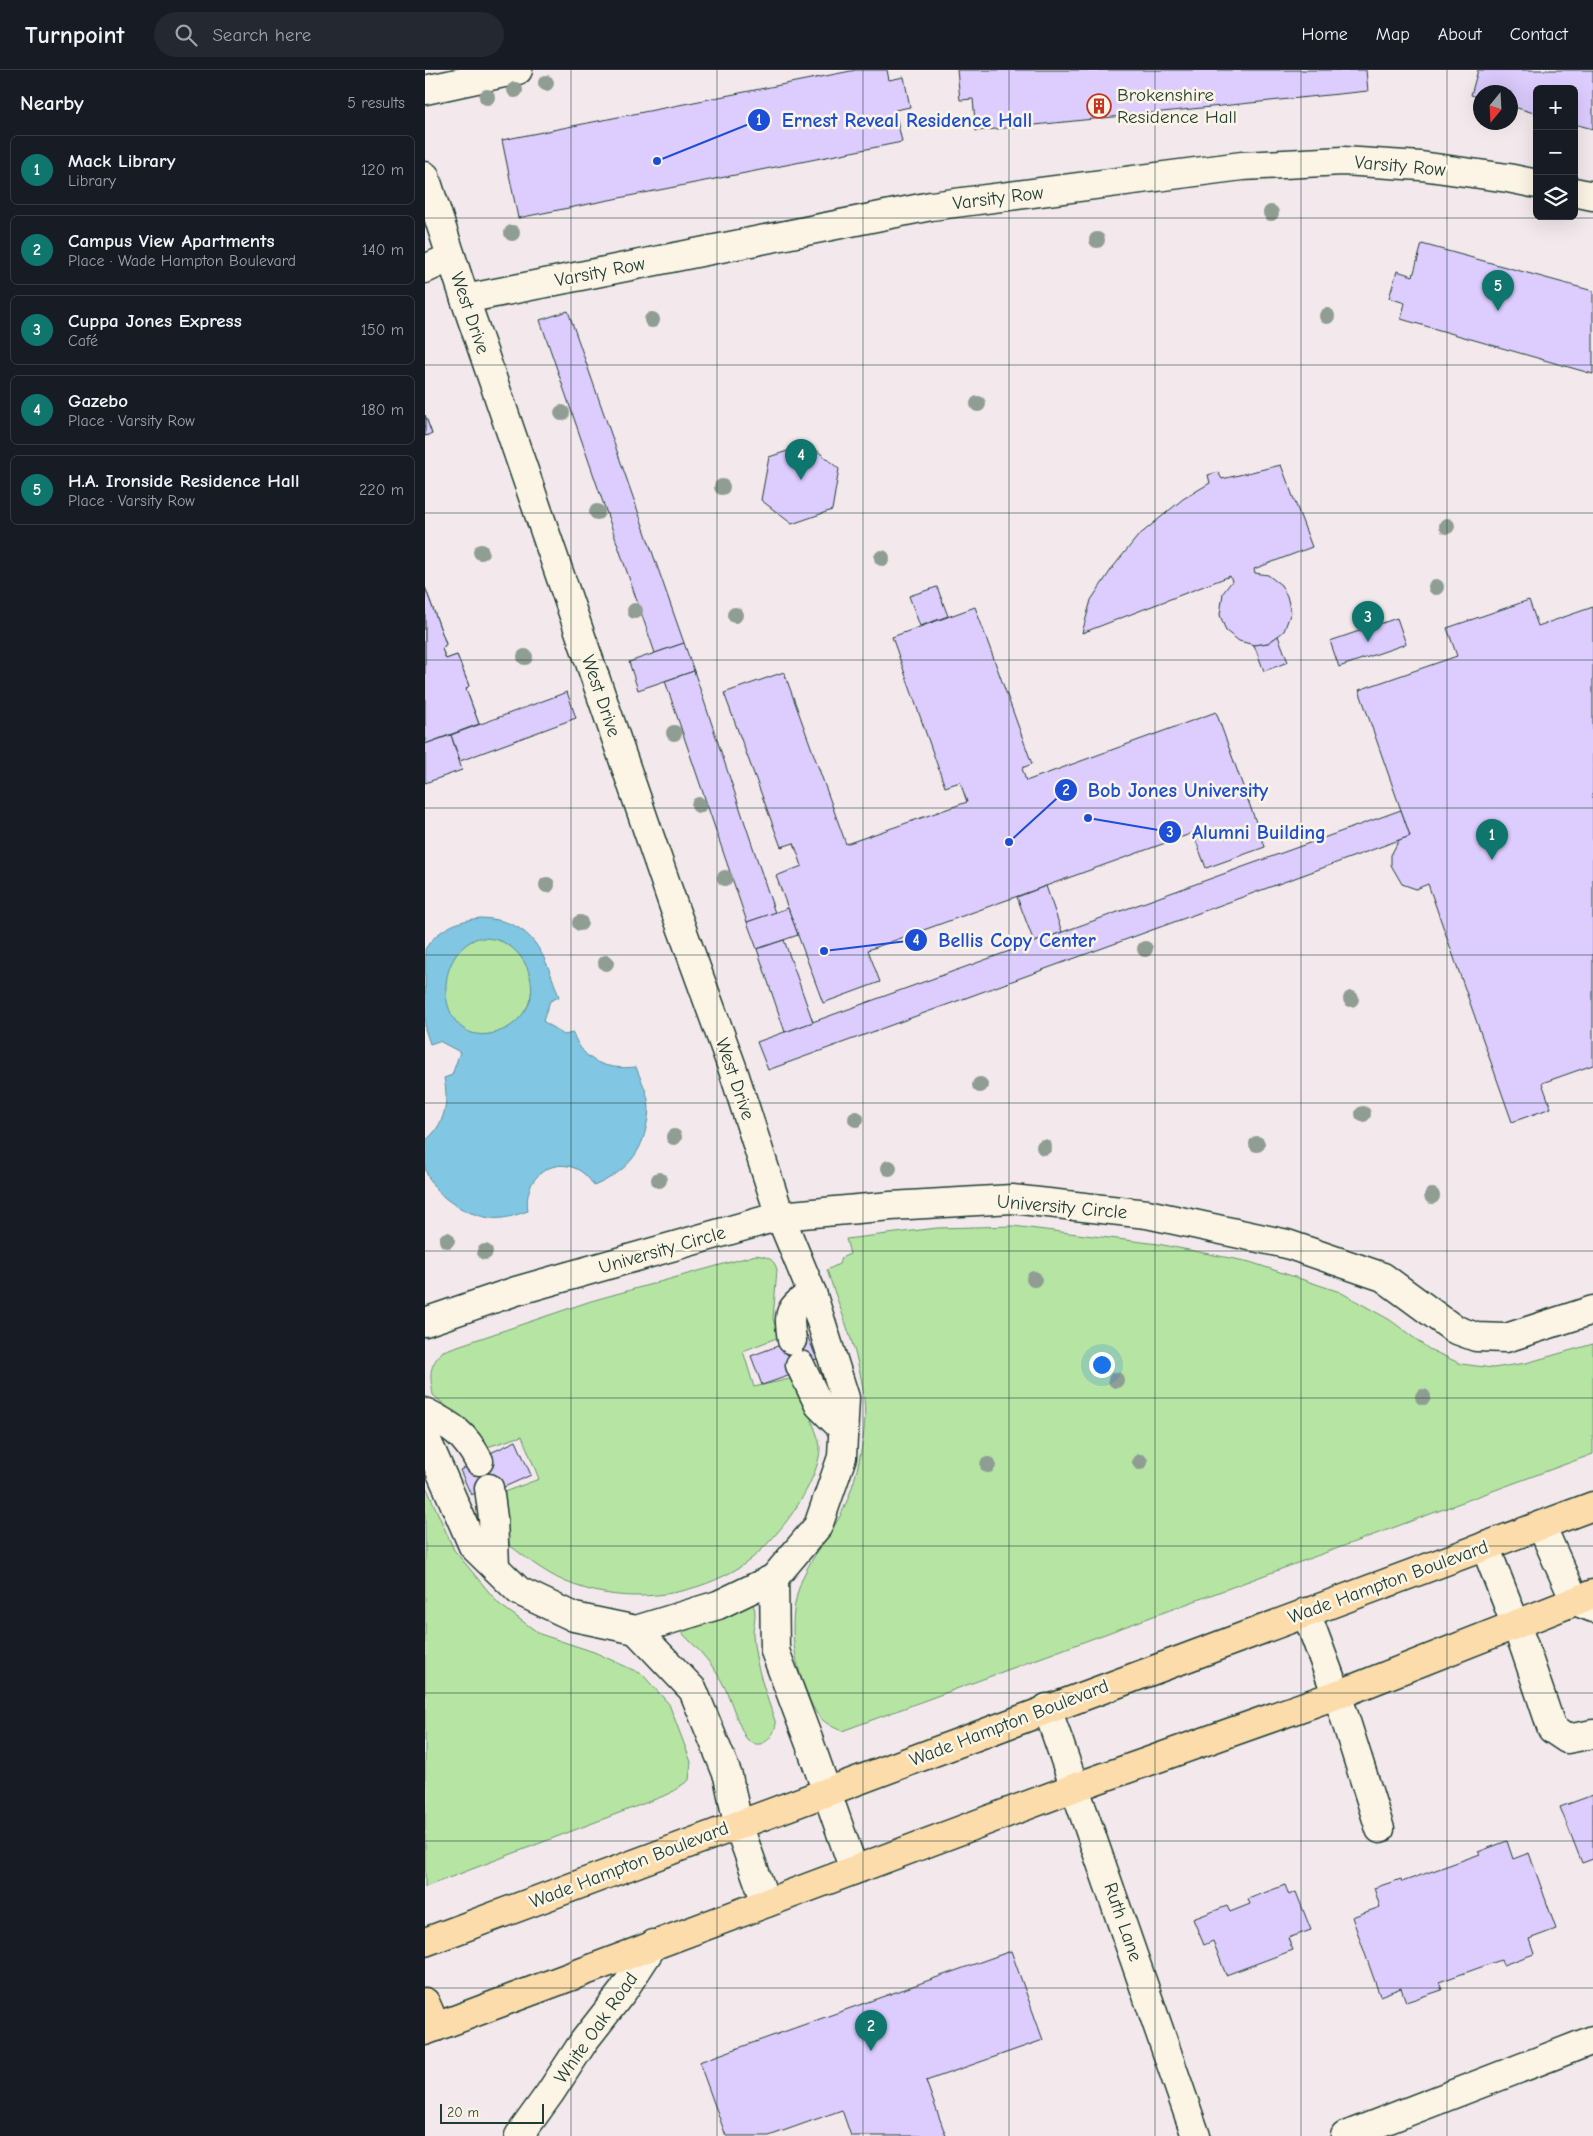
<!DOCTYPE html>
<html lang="en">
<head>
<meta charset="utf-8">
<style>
	:root { --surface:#171b24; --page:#242831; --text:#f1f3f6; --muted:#9ea1a6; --line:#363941; --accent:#0f766e }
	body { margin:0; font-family:"Comic Neue",sans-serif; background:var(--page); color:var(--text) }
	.controls { position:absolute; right:15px; top:15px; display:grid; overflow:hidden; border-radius:8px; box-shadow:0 5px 20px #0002 }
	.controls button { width:45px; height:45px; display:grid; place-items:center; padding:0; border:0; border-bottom:1px solid var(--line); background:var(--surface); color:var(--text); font:25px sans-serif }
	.compass { position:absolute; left:1048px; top:15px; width:45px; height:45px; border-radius:50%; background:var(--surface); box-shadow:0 5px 20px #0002; rotate:198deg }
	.scale { position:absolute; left:15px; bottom:12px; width:104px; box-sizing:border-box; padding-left:5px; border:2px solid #1f3d34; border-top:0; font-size:14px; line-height:18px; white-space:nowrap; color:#1f3d34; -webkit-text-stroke:4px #fcf5e5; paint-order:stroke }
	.you { position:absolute; left:676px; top:1294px; width:18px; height:18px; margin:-12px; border:4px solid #fff; border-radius:50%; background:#1a73e8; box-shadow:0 0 0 8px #1a73e833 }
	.badge { display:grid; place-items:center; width:32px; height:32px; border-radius:50%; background:var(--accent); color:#fff; font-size:16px; font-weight:700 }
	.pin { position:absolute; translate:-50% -41px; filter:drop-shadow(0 1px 2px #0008) }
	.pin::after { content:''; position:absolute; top:26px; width:18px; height:15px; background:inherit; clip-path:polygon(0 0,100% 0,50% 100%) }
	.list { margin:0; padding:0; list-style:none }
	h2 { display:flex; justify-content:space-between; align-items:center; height:65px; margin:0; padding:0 20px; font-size:21px }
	h2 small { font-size:16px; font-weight:400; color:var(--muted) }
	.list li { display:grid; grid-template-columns:32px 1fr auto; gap:15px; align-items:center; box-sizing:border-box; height:70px; margin:0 10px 10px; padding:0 10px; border:1px solid var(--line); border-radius:8px }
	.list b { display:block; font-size:19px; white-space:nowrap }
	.list p { margin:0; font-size:16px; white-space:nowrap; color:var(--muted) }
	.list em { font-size:16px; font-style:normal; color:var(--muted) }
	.icon { flex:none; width:28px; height:28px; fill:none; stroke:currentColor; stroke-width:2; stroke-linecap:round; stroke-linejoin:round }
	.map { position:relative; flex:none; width:1168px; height:2066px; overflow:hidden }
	header { display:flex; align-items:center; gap:30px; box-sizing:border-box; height:70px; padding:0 25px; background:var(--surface); border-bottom:1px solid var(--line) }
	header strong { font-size:24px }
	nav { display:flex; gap:28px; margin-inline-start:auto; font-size:18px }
	.search { width:350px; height:45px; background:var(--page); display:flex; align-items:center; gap:12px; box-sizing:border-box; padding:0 18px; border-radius:28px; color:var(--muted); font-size:19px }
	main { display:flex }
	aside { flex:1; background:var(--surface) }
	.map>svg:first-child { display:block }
</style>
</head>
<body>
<header>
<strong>Turnpoint</strong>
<div class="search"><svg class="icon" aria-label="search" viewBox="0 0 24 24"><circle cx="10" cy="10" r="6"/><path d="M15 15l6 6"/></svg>Search here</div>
<nav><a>Home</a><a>Map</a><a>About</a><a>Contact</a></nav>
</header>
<main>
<aside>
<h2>Nearby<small>5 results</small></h2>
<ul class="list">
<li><span class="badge">1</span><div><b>Mack Library</b><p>Library</p></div><em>120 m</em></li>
<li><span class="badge">2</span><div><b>Campus View Apartments</b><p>Place · Wade Hampton Boulevard</p></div><em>140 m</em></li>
<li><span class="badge">3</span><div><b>Cuppa Jones Express</b><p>Café</p></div><em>150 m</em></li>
<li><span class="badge">4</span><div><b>Gazebo</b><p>Place · Varsity Row</p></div><em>180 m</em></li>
<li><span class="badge">5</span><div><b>H.A. Ironside Residence Hall</b><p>Place · Varsity Row</p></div><em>220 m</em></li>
</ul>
</aside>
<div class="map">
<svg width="1168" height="2066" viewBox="0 0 1168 2066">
	<rect width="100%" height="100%" fill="#f3e9ed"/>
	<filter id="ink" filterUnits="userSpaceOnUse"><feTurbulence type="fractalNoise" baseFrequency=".02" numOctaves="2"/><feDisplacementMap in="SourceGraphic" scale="10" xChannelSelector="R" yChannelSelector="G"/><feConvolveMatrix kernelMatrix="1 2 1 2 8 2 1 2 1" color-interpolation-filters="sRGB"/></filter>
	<g filter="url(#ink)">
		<g fill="#b5e4a3" stroke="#6a906c">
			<circle cx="58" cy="916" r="49"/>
			<path d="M588,1156L733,1174L825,1192L915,1222L965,1250L1004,1279L1036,1294L1068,1298L1101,1293L1168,1274V1384L417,1661C392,1651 389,1641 380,1618C366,1582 363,1542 378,1507C387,1486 403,1468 414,1448C427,1424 434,1396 438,1369C447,1310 420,1255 402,1200L414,1194L416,1188L425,1184L421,1169L512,1158Z"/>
			<path d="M331,1185C342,1187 349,1188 352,1200L348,1249L354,1267L318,1281L329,1317L369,1308C374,1321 396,1368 395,1379C394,1403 372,1439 357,1457C344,1473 328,1490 310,1500C262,1528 201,1534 149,1515C125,1507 104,1490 84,1475L79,1422L114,1409L97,1366L59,1378L48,1359L8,1325C5,1304 3,1297 18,1281L166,1231Z"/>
			<polygon points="0,1414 29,1480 74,1534 115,1564 169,1582 217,1604 244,1634 266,1692 264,1710 244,1724 0,1817"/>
			<path d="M325,1531C334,1539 328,1553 328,1564C330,1596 341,1624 351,1654C349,1668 335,1682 322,1669C317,1665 304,1625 299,1616C289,1595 274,1580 258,1564V1556Z"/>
		</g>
		<path fill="#81c6e2" stroke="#5a8f9c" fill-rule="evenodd" d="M56,848C109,850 119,884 134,927L125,931L118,951L139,965L148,963C159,993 182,1000 211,997C215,1008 221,1019 223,1030C225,1039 223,1049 221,1058C215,1088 196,1104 169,1116C146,1077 96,1098 103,1141C91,1145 78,1150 65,1148C39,1144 7,1126 0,1098C0,1090 0,1080 0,1071C20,1055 24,1033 19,1008L27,1005L35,982L14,971L5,974L0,959V879C13,859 33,850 56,848ZM53,868C58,868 63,868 68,869C95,874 112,905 105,931C101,942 91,954 80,959C15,989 0,888 53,868Z"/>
		<g fill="#ddcdff" stroke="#1f3d34">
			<polygon points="431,0 462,0 464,10 479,7 485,37 470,40 477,72 93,148 77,70"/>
			<polygon points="532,0 941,0 943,21 551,61 548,29 535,30"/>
			<polygon points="1053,0 1168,0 1168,59 1149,54 1149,19 1112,19 1112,44 1086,36 1086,22 1056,22 1056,28 1046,25"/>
			<polygon points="997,174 1168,221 1168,304 976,249 980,233 964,228 972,201 988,206"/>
			<polygon points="143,241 259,573 230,583 115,250"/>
			<polygon points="0,345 7,364 0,366"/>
			<polygon points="0,345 7,364 0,366"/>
			<polygon points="384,374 414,399 407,440 367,454 336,430 344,387"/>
			<polygon points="856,395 887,477 829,499 830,503 843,505 856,515 862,526 866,542 859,561 853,566 843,573 829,575 814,571 801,561 795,545 798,523 807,511 805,506 657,563 666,530 688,497 713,466 758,429 785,413 783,405 793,402 797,409"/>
			<polygon points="0,517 21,574 17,579 21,589 32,585 44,616 41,619 54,654 0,674"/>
			<polygon points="0,517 21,574 17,579 21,589 32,585 44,616 41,619 54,654 0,674"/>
			<polygon points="512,517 523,546 495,556 484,526"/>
			<polygon points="1104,530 1113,556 1168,537 1168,995 1117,1013 1126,1038 1087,1052 1003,814 991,819 977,814 966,795 966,785 974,770 985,766 934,620 1032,586 1022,558"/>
			<polygon points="550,537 607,694 597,698 601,711 791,642 840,777 781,798 768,763 443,880 455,912 398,933 351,806 377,796 369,773 356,777 299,623 359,602 421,774 542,732 535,712 520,717 467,567"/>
			<polygon points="972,548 981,574 914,597 905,571"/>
			<polygon points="853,566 863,592 839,601 829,575 843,573"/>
			<polygon points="259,573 269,601 213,620 204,592"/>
			<polygon points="269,601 350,843 322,852 240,611"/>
			<polygon points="142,622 151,648 35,691 26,665"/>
			<polygon points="26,665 37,700 0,713 0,674"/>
			<polygon points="976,740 985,766 343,1000 332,972"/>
			<polygon points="621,816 637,862 609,872 592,827"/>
			<polygon points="363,838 373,865 332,879 322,852"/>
			<polygon points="359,870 388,952 360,962 332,879"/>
			<polygon points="382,1265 392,1289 364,1299 366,1305 337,1315 326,1286"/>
			<polygon points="91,1371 106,1405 77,1418 74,1413 46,1425 35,1400 63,1388 61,1385"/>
			<polygon points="1168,1725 1168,1789 1157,1793 1135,1737"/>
			<polygon points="1082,1771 1088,1789 1104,1783 1131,1859 1104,1869 1109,1884 1078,1895 1076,1890 1014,1912 1017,1920 981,1932 976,1918 955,1926 927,1847 955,1837 949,1818 976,1809 977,1812 1055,1784 1053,1782"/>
			<polygon points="860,1815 864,1825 871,1822 886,1860 863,1868 868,1880 801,1905 788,1871 779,1875 768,1849 802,1836 805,1842 825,1834 823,1829"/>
			<polygon points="586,1881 618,1970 501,2011 521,2066 426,2066 417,2040 344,2066 301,2066 274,1992"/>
		</g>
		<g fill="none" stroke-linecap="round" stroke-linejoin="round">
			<g stroke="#1f3d34" stroke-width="31">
				<g id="minor">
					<polyline points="0,20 93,0"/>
					<polyline points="0,106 40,229 250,840 307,997 355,1146 387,1223 420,1328 417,1387 393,1456 349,1508 293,1535 211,1560 149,1547 94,1521 48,1476 0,1366"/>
					<polyline points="1149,122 1168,126"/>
					<polyline points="0,199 26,187"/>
					<polyline points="40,229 506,136 817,96 918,91 996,96 1083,108 1112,114"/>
					<polyline points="0,1252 91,1221 355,1146 466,1136 587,1129 722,1144 862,1174 958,1207 1029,1259 1051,1267 1081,1268 1168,1240"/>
					<path d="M367,1270C363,1241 363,1240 387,1223"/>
					<polyline points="375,1295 394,1335 419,1360"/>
					<path d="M0,1342C27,1356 40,1364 54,1391"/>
					<polyline points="64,1418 68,1448 70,1497"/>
					<polyline points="1116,1455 1150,1531 1168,1538"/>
					<polyline points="1060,1476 1099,1576 1127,1659 1142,1669 1168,1664"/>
					<polyline points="349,1508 350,1581 385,1674 429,1800"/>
					<polyline points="881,1542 918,1642 955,1759"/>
					<polyline points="211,1560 268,1620 303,1706 313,1754 341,1833"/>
					<polyline points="622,1638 771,2066"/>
					<polyline points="94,2066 125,2023 159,1971 198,1921 229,1874"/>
					<polyline points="920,2066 1168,1970"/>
				</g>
			</g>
			<g stroke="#1f3d34" stroke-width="31">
				<g id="major">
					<polyline points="0,1872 1168,1436"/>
					<polyline points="0,1932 11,1957"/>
					<polyline points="0,1961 651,1717 925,1620 1168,1524"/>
				</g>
			</g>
			<use href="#minor" stroke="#fcf5e5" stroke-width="28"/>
			<use href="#major" stroke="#fddcac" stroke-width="28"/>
		</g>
		<g fill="#8f9d93">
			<circle cx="121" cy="13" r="8"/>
			<circle cx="90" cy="20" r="8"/>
			<circle cx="62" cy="27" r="8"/>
			<circle cx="846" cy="143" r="8"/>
			<circle cx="87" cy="163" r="8"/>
			<circle cx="672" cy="170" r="8"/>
			<circle cx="902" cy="246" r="8"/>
			<circle cx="227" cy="250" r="8"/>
			<circle cx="553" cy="334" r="8"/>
			<circle cx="137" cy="343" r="8"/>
			<circle cx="297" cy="417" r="8"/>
			<circle cx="172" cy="442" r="8"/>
			<circle cx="1022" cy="456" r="8"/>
			<circle cx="56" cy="482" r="8"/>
			<circle cx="457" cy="488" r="8"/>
			<circle cx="1011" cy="517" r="8"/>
			<circle cx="210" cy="541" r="8"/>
			<circle cx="310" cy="545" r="8"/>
			<circle cx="100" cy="587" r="8"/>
			<circle cx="249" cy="663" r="8"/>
			<circle cx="274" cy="735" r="8"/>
			<circle cx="300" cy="808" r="8"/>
			<circle cx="122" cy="815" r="8"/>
			<circle cx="155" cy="853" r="8"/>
			<circle cx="720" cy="879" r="8"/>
			<circle cx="181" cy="893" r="8"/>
			<circle cx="926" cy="929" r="8"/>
			<circle cx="555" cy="1015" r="8"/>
			<circle cx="938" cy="1044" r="8"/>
			<circle cx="431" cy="1049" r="8"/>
			<circle cx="249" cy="1067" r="8"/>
			<circle cx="832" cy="1074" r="8"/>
			<circle cx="619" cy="1077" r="8"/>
			<circle cx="464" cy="1098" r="8"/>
			<circle cx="234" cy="1110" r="8"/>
			<circle cx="1007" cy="1126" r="8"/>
			<circle cx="22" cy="1170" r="8"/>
			<circle cx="60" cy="1182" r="8"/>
			<circle cx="609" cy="1209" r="8"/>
			<circle cx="691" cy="1310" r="8"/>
			<circle cx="998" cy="1327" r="8"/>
			<circle cx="715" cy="1392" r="8"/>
			<circle cx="563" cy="1395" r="8"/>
		</g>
	</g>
	<path fill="none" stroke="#1f3d34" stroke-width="1" stroke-opacity="0.55" d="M146,0V2066M292,0V2066M438,0V2066M584,0V2066M730,0V2066M876,0V2066M1022,0V2066M0,148H1168M0,295H1168M0,443H1168M0,590H1168M0,738H1168M0,885H1168M0,1033H1168M0,1181H1168M0,1328H1168M0,1476H1168M0,1623H1168M0,1771H1168M0,1918H1168"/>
	<defs>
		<g id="building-ring" transform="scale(1.25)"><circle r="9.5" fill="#fcf5e5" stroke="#c8321e" stroke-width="1.5"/><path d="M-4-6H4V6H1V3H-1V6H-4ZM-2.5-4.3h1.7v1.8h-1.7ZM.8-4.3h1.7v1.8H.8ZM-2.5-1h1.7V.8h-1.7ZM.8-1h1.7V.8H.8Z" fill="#c8321e"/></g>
	</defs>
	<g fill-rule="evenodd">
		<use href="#building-ring" x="674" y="36"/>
	</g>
	<g text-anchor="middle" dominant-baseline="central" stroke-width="5" stroke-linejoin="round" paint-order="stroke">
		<g font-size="19" fill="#1f3d34" stroke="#fcf5e5" text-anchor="start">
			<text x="692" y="25">Brokenshire<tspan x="692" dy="22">Residence Hall</tspan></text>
		</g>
		<g font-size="19" fill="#1f3d34" stroke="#fcf5e5">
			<text transform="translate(975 96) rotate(5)">Varsity Row</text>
			<text transform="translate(573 128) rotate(-7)">Varsity Row</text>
			<text transform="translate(175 202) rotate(-11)">Varsity Row</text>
			<text transform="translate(45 243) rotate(71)">West Drive</text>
			<text transform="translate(176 626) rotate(71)">West Drive</text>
			<text transform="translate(310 1009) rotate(71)">West Drive</text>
			<text transform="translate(637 1137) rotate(5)">University Circle</text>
			<text transform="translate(237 1180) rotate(-16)">University Circle</text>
			<text transform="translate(963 1512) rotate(-20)">Wade Hampton Boulevard</text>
			<text transform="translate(584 1653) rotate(-21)">Wade Hampton Boulevard</text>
			<text transform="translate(204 1795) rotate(-21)">Wade Hampton Boulevard</text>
			<text transform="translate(698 1852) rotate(71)">Ruth Lane</text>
			<text transform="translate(171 1958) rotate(-55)">White Oak Road</text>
		</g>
	</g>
	<path fill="none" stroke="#1d4ed8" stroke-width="2" d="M232 91L334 50M584 772L641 720M663 748L745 762M399 881L491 870"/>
	<g fill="#1d4ed8" stroke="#fcf5e5" stroke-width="2">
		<circle cx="232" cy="91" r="5"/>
		<circle cx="584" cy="772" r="5"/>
		<circle cx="663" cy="748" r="5"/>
		<circle cx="399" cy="881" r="5"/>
		<circle cx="334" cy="50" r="12"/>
		<circle cx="641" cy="720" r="12"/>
		<circle cx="745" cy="762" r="12"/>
		<circle cx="491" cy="870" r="12"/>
	</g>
	<g font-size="15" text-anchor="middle" font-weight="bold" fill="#fff">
		<text x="334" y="55">1</text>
		<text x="641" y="725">2</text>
		<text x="745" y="767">3</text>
		<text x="491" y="875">4</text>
	</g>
	<g font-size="20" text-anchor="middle" font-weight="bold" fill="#1d4ed8" stroke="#fcf5e5" stroke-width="5" stroke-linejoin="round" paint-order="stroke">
		<text x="482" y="57">Ernest Reveal Residence Hall</text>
		<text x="753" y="727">Bob Jones University</text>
		<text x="834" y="769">Alumni Building</text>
		<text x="592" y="877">Bellis Copy Center</text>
	</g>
</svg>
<div class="controls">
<button>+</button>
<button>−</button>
<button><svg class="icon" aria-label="layers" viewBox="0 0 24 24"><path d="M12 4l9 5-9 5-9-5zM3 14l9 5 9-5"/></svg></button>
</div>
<svg class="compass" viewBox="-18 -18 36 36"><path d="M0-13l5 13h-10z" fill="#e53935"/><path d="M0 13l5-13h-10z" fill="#9ea1a6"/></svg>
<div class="scale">20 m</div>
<div class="you"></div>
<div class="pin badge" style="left:1067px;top:790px">1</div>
<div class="pin badge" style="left:446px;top:1981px">2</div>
<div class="pin badge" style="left:943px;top:572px">3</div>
<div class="pin badge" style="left:376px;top:410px">4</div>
<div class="pin badge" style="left:1073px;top:241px">5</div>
</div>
</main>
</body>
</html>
